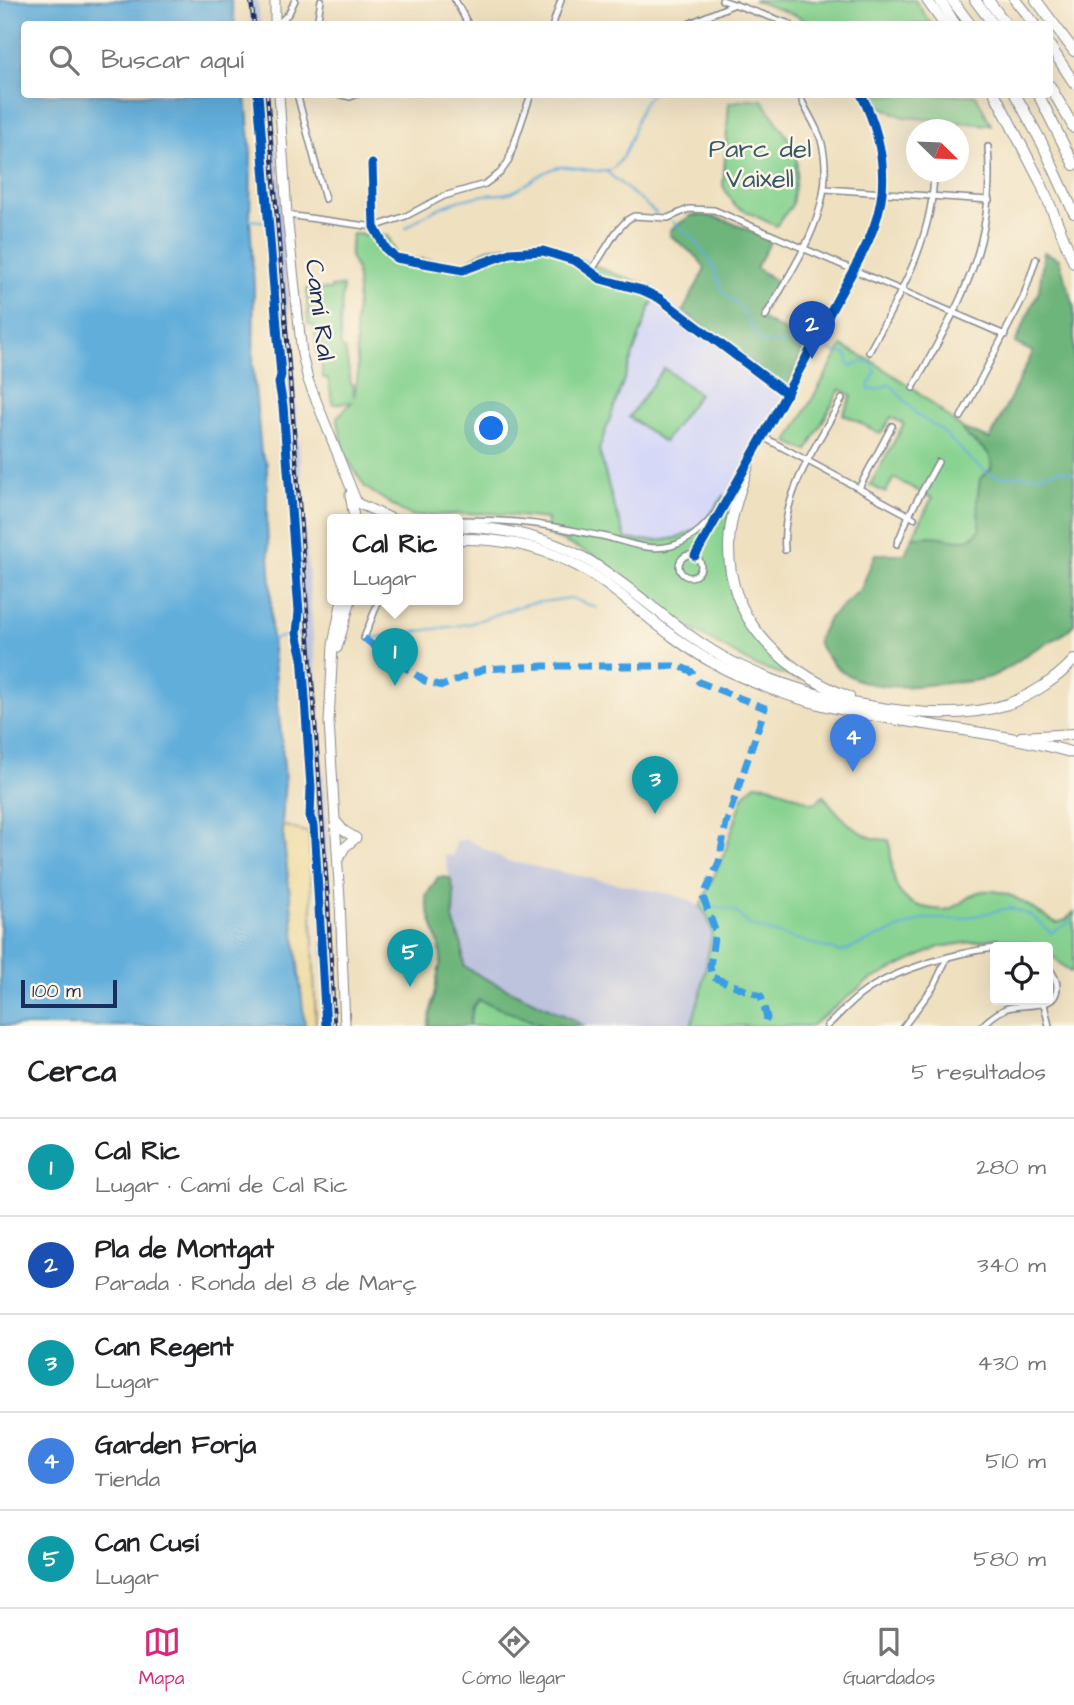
<!DOCTYPE html>
<html lang="es">
<head>
<meta charset="utf-8">
<style>
	:root { --surface:#fff; --page:#f2f2f2; --text:#202124; --muted:#757577; --line:#e0e0e0; --accent:#db2777 }
	body { margin:0; font-family:"Architects Daughter",sans-serif; background:var(--page); color:var(--text) }
	.controls { position:absolute; right:21px; bottom:21px; display:grid; overflow:hidden; border-radius:7px; box-shadow:0 7px 28px #0002 }
	.controls button { width:63px; height:63px; display:grid; place-items:center; padding:0; border:0; border-bottom:2px solid var(--line); background:var(--surface); color:var(--text); font:35px sans-serif }
	.compass { position:absolute; left:906px; top:119px; width:63px; height:63px; border-radius:50%; background:var(--surface); box-shadow:0 7px 28px #0002; rotate:113deg }
	.scale { position:absolute; left:21px; bottom:18px; width:96px; box-sizing:border-box; padding-left:7px; border:4px solid #1b2f5e; border-top:0; font-size:19px; line-height:24px; white-space:nowrap; color:#1b2f5e; -webkit-text-stroke:5px #fcf5e5; paint-order:stroke }
	.you { position:absolute; left:492px; top:429px; width:24px; height:24px; margin:-18px; border:5px solid #fff; border-radius:50%; background:#1a73e8; box-shadow:0 0 0 10px #1a73e833 }
	.badge { display:grid; place-items:center; width:46px; height:46px; border-radius:50%; background:var(--accent); color:#fff; font-size:23px; font-weight:700 }
	.pin { position:absolute; translate:-50% -58px; filter:drop-shadow(0 2px 4px #0008) }
	.pin::after { content:''; position:absolute; top:37px; width:24px; height:21px; background:inherit; clip-path:polygon(0 0,100% 0,50% 100%) }
	.popup { position:absolute; left:327px; top:514px; width:136px; height:91px; box-sizing:border-box; display:grid; place-content:center; border-radius:7px; background:var(--surface); filter:drop-shadow(0 2px 5px #0005); font-size:23px; white-space:nowrap; color:var(--muted) }
	.popup b { font-size:26px; color:var(--text) }
	.popup::after { content:''; position:absolute; left:50%; top:100%; margin-left:-14px; border:14px solid transparent; border-top-color:var(--surface) }
	.list { margin:0; padding:0; list-style:none }
	h2 { display:flex; justify-content:space-between; align-items:center; height:91px; margin:0; padding:0 28px; font-size:30px }
	h2 small { font-size:23px; font-weight:400; color:var(--muted) }
	.list li { display:grid; grid-template-columns:46px 1fr auto; gap:21px; align-items:center; box-sizing:border-box; height:98px; padding:0 28px; border-top:2px solid var(--line) }
	.list b { display:block; font-size:26px; white-space:nowrap }
	.list p { margin:0; font-size:23px; white-space:nowrap; color:var(--muted) }
	.list em { font-size:23px; font-style:normal; color:var(--muted) }
	.icon { flex:none; width:38px; height:38px; fill:none; stroke:currentColor; stroke-width:2; stroke-linecap:round; stroke-linejoin:round }
	.map { position:relative; flex:none; width:1074px; height:1026px; overflow:hidden }
	.search { position:absolute; background:var(--surface); box-shadow:0 7px 28px #0002; left:21px; right:21px; top:21px; height:77px; display:flex; align-items:center; gap:18px; box-sizing:border-box; padding:0 24px; border-radius:7px; color:var(--muted); font-size:26px }
	.sheet { height:581px; background:var(--surface) }
	nav { display:flex; justify-content:space-around; align-items:center; box-sizing:border-box; height:98px; border-top:2px solid var(--line); background:var(--surface); font-size:19px; color:var(--muted) }
	nav a { display:grid; justify-items:center; gap:4px }
	nav .on { color:var(--accent) }
	.map>svg:first-child { display:block }
</style>
</head>
<body>
<div class="map">
<svg width="1074" height="1026" viewBox="0 0 1074 1026">
	<rect width="100%" height="100%" fill="#fcf5e5"/>
	<filter id="ink" filterUnits="userSpaceOnUse"><feTurbulence type="fractalNoise" baseFrequency=".0143" numOctaves="2"/><feDisplacementMap in="SourceGraphic" scale="14" xChannelSelector="R" yChannelSelector="G"/><feConvolveMatrix kernelMatrix="1 2 1 2 8 2 1 2 1" color-interpolation-filters="sRGB"/></filter>
	<filter id="wash" filterUnits="userSpaceOnUse"><feTurbulence type="fractalNoise" baseFrequency=".00686" numOctaves="4" result="noise"/><feDisplacementMap in="SourceGraphic" scale="28" xChannelSelector="R" yChannelSelector="G"/><feGaussianBlur stdDeviation="1.57" result="paint"/><feColorMatrix in="noise" values="0 0 0 0 0 0 0 0 0 0 0 0 0 0 0 0 0 1.4 0 .05"/><feComposite in="paint" operator="in"/></filter>
	<g filter="url(#wash)">
		<rect width="100%" height="100%" fill="#efe0c0"/>
		<polygon fill="#d6d8f8" points="658,293 786,389 757,443 724,496 701,525 682,537 652,543 626,540 613,503 599,449 650,307"/>
		<g fill="#bec3dd">
			<polygon points="248,0 257,0 261,24 251,24"/>
			<polygon points="260,95 271,95 279,176 323,774 337,1026 327,1026 285,405"/>
			<polygon points="467,839 507,861 674,895 690,900 700,907 707,916 712,932 701,992 691,1026 583,1026 570,1018 484,978 464,966 462,946 453,919 454,892 444,855 453,856 456,841"/>
		</g>
		<g fill="#88d391" stroke="#528178" stroke-width="2">
			<polygon points="753,0 915,0 931,24 810,24 795,15"/>
			<polygon points="874,95 976,95 991,125 904,117 881,107"/>
			<polygon points="748,99 762,100 790,141 796,155 797,172 792,205 776,226 735,206 723,186 729,103"/>
			<path d="M352,234L388,236L396,254L405,258L465,263L488,248L523,245L551,247L614,274L652,286L658,293L650,307L599,449L613,503L626,539C652,542 679,543 700,526C709,518 717,505 724,496L731,504C722,558 726,610 767,651C777,662 789,671 800,680L754,665L681,623L596,556L546,534L547,519L489,513L413,516L400,510L365,487L345,455L337,417L352,402L333,404L328,379L323,378L321,355H317L314,325L308,324L307,288L331,290V287L343,286L340,324L341,348L345,349L351,384H353L354,397L358,374L355,324L358,292L356,269L350,256Z"/>
			<path d="M842,346L872,361L917,391L961,428L974,442L989,453L992,465C988,477 979,486 978,501C977,515 990,541 963,540C945,540 930,535 912,538L932,498L894,478L885,493L870,485L904,424L891,417L881,434L843,414L852,396L840,389L807,451L788,442Z"/>
			<polygon points="664,368 699,394 664,442 629,417"/>
			<path d="M755,784L769,785L812,803L817,802L823,795C839,816 860,841 889,840C894,871 888,901 928,908C935,909 943,911 949,909C969,902 971,886 999,892C1020,896 1038,914 1057,923L1066,920L1074,912V968L1070,972L1048,953V947L998,938L939,947L868,981L811,1026H691L701,992L712,932L707,916L700,907L724,854L744,795Z"/>
			<polygon points="479,1000 488,1003 544,1026 469,1026 473,1007"/>
		</g>
		<g fill="#6eb57b" stroke="#44726c" stroke-width="2">
			<path d="M692,215C720,214 746,229 771,241L756,268L778,282L760,318L806,342L786,389L683,311L705,269L698,258L670,235V230Z"/>
			<path d="M1044,252L1059,259L1074,306V624C1062,638 1049,641 1034,650C1020,658 1008,670 993,676C978,682 960,682 945,683C894,689 844,694 817,641L829,618L861,589L875,554H905L912,538C918,537 924,536 930,536C948,536 969,548 980,529L977,501L980,479L991,469C995,445 969,446 961,428L990,439L1033,352L1015,343L1039,291Z"/>
			<path d="M438,877L450,878L454,892L453,919L462,946L464,966L484,978L570,1018L583,1026H544L479,1000L473,1007L469,1026H428L441,959C440,937 427,918 426,896Z"/>
		</g>
		<polygon fill="#eeda9e" stroke="#84847e" stroke-width="2" points="282,825 309,833 316,1026 305,1026"/>
		<polygon fill="#62aedb" stroke="#3e6e9c" stroke-width="2" points="0,0 231,0 235,24 24,24 24,94 246,95 251,154 250,220 254,286 253,367 261,452 267,464 267,527 271,585 271,627 285,778 282,825 305,1026 0,1026"/>
		<g fill="none" stroke-linecap="round" stroke-linejoin="round">
			<g stroke="#62aedb" stroke-width="2">
				<polyline points="607,172 656,213"/>
				<polyline points="250,220 271,222"/>
				<polyline points="672,221 697,242 713,266 723,293 737,303 761,341 769,344 787,342"/>
				<path d="M406,228C431,209 454,200 485,195C493,194 504,195 512,192C529,185 540,171 559,167C573,165 604,176 612,169C636,150 632,108 652,94"/>
				<polyline points="830,351 847,354 848,363 851,366 863,362 872,364 876,372 869,384 869,389 877,390 889,384 893,387 918,416 940,429 972,461 989,473 1000,477 1045,474 1061,470 1074,474"/>
				<polyline points="371,638 469,624 526,604 571,598 597,608"/>
				<polyline points="272,639 300,634"/>
				<polyline points="713,906 735,911 751,926 841,952 923,919 960,919 1010,908 1032,916 1051,933 1074,920"/>
			</g>
		</g>
	</g>
	<g filter="url(#ink)">
		<g fill="none" stroke-linecap="round" stroke-linejoin="round">
			<g stroke="#85888f" stroke-width="8">
				<g id="minor">
					<polyline points="455,0 468,24"/>
					<polyline points="722,0 790,24"/>
					<polyline points="278,24 289,13 295,0"/>
					<polyline points="317,24 321,0"/>
					<polyline points="553,24 561,0"/>
					<polyline points="688,24 735,4"/>
					<polyline points="297,94 325,199"/>
					<polyline points="338,94 350,97 358,94"/>
					<polyline points="928,122 930,130"/>
					<polyline points="372,164 374,227 386,249 396,258 463,270 510,253 543,251 576,261 601,279 642,290 659,298 787,394"/>
					<polyline points="825,189 989,200"/>
					<polyline points="287,215 374,227 406,216 444,196 485,184 500,173 508,162 531,94"/>
					<polyline points="592,270 616,232 627,220 634,216 668,218 689,209 714,210 1005,335"/>
					<path d="M765,317C796,262 839,205 821,140C817,127 808,114 802,101"/>
					<path d="M869,352C900,294 933,239 934,172"/>
					<path d="M913,388C959,304 996,247 988,147"/>
					<polyline points="961,417 1023,298 1036,259"/>
					<polyline points="763,437 914,518"/>
					<path d="M749,462C778,409 808,355 836,301C854,267 877,233 882,193C886,160 876,124 861,94"/>
					<polyline points="859,488 892,426"/>
					<path d="M458,520C489,520 519,521 549,526C567,529 585,533 602,536C625,541 647,552 671,546C690,541 706,526 717,511"/>
					<polyline points="897,544 909,515 938,462"/>
					<path d="M785,550C780,495 817,445 842,399"/>
					<circle cx="690" cy="566" r="11"/>
					<polyline points="695,556 742,473"/>
					<polyline points="364,638 379,600"/>
					<polyline points="1044,1004 1049,1026"/>
					<path d="M827,1026C839,1015 850,1002 863,993C894,970 957,952 995,948"/>
					<polyline points="904,1026 934,986 947,958"/>
					<path d="M982,1026C988,1020 997,1013 1005,1009C1021,1002 1057,1012 1057,987C1057,979 1053,973 1048,967"/>
				</g>
			</g>
			<g stroke="#85888f" stroke-width="11">
				<g id="primary">
					<polyline points="275,24 275,0"/>
					<polyline points="279,94 287,215 302,354 308,380 357,503 395,520"/>
					<polyline points="350,495 354,517"/>
					<polyline points="342,600 333,645 329,722 340,900 345,1026"/>
					<polyline points="337,648 351,600"/>
					<polyline points="335,820 344,831 356,838 345,847 339,858"/>
				</g>
			</g>
			<g stroke="#85888f" stroke-width="12">
				<g id="motorway">
					<polyline points="927,0 944,24"/>
					<polyline points="940,0 955,24"/>
					<polyline points="952,0 970,24"/>
					<polyline points="975,0 993,24"/>
					<polyline points="988,0 1006,24"/>
					<polyline points="1015,0 1034,24"/>
					<polyline points="1036,0 1074,51"/>
					<polyline points="1050,46 1074,83"/>
					<polyline points="1050,86 1074,128"/>
					<polyline points="995,94 1040,181 1074,263"/>
					<polyline points="1015,94 1042,143 1074,213"/>
					<polyline points="1038,94 1074,165"/>
					<path d="M749,463C742,485 733,507 730,531C721,614 777,668 849,697"/>
					<path d="M458,526C502,528 547,537 586,559C638,590 679,635 734,663C803,698 932,729 1008,704C1032,695 1057,679 1074,660"/>
					<path d="M458,539C510,538 561,551 603,582C639,608 671,639 710,661C829,728 949,717 1074,753"/>
					<polyline points="1021,737 1074,734"/>
				</g>
			</g>
			<use href="#minor" stroke="#fff" stroke-width="5"/>
			<use href="#primary" stroke="#fff" stroke-width="9"/>
			<use href="#motorway" stroke="#fff" stroke-width="10"/>
			<g stroke="#1b2f5e" stroke-width="4.5">
				<g id="rail">
					<polyline points="251,0 254,24"/>
					<polyline points="267,94 292,405 328,904 334,1026"/>
				</g>
			</g>
			<use href="#rail" stroke="#fcf5e5" stroke-width="2" stroke-dasharray="5" stroke-linecap="butt"/>
			<polyline stroke="#3b9de6" stroke-width="7" stroke-dasharray="14 7" stroke-linecap="butt" points="364,638 387,657 399,663 425,681 442,686 484,669 544,666 678,666 691,671 699,682 765,708 726,824 719,862 703,897 715,930 710,967 712,977 761,996 767,1018 764,1026"/>
			<g stroke="#fcf5e5" stroke-width="13">
				<g id="cycleway">
					<polyline points="258,94 281,375 279,383 283,406 299,611 297,633 302,654 311,787 310,818 314,825 316,857 326,1026"/>
					<polyline points="372,164 374,227 386,249 396,258 463,270 510,253 543,251 576,261 601,279 642,290 659,298 787,394"/>
					<path d="M695,556C742,474 788,393 832,309C851,272 878,235 882,192C885,159 876,124 861,94"/>
				</g>
			</g>
			<use href="#cycleway" stroke="#0057b8" stroke-width="9"/>
		</g>
	</g>
	<g text-anchor="middle" dominant-baseline="central" stroke-width="5" stroke-linejoin="round" paint-order="stroke">
		<g font-size="26" fill="#36586b" stroke="#fcf5e5">
			<text x="760" y="149">Parc del<tspan x="760" dy="30">Vaixell</tspan></text>
		</g>
		<g font-size="26" fill="#1b2f5e" stroke="#fcf5e5">
			<text transform="translate(320 310) rotate(83)">Camí Ral</text>
		</g>
	</g>
</svg>
<div class="controls">
<button><svg class="icon" aria-label="locate" viewBox="0 0 24 24"><circle cx="12" cy="12" r="6"/><path d="M12 2v4M12 18v4M2 12h4M18 12h4"/></svg></button>
</div>
<svg class="compass" viewBox="-18 -18 36 36"><path d="M0-13l5 13h-10z" fill="#e53935"/><path d="M0 13l5-13h-10z" fill="#757577"/></svg>
<div class="scale">100 m</div>
<div class="you"></div>
<div class="pin badge" style="left:395px;top:686px;background:#0f9aa8">1</div>
<div class="popup"><b>Cal Ric</b>Lugar</div>
<div class="pin badge" style="left:812px;top:359px;background:#1a4fb4">2</div>
<div class="pin badge" style="left:655px;top:814px;background:#0f9aa8">3</div>
<div class="pin badge" style="left:853px;top:772px;background:#3f7fe0">4</div>
<div class="pin badge" style="left:410px;top:987px;background:#0f9aa8">5</div>
<div class="search"><svg class="icon" aria-label="search" viewBox="0 0 24 24"><circle cx="10" cy="10" r="6"/><path d="M15 15l6 6"/></svg>Buscar aquí</div>
</div>
<section class="sheet">
<h2>Cerca<small>5 resultados</small></h2>
<ul class="list">
<li><span class="badge" style="background:#0f9aa8">1</span><div><b>Cal Ric</b><p>Lugar · Camí de Cal Ric</p></div><em>280 m</em></li>
<li><span class="badge" style="background:#1a4fb4">2</span><div><b>Pla de Montgat</b><p>Parada · Ronda del 8 de Març</p></div><em>340 m</em></li>
<li><span class="badge" style="background:#0f9aa8">3</span><div><b>Can Regent</b><p>Lugar</p></div><em>430 m</em></li>
<li><span class="badge" style="background:#3f7fe0">4</span><div><b>Garden Forja</b><p>Tienda</p></div><em>510 m</em></li>
<li><span class="badge" style="background:#0f9aa8">5</span><div><b>Can Cusí</b><p>Lugar</p></div><em>580 m</em></li>
</ul>
</section>
<nav>
<a class="on"><svg class="icon" aria-label="map" viewBox="0 0 24 24"><path d="M3 6l6-2 6 2 6-2v14l-6 2-6-2-6 2zM9 4v14M15 6v14"/></svg>Mapa</a>
<a><svg class="icon" aria-label="directions" viewBox="0 0 24 24"><path d="M12 3l9 9-9 9-9-9zM9 14v-3h6M13 9l2 2-2 2"/></svg>Cómo llegar</a>
<a><svg class="icon" aria-label="saved" viewBox="0 0 24 24"><path d="M7 4h10v16l-5-4-5 4z"/></svg>Guardados</a>
</nav>
</body>
</html>
